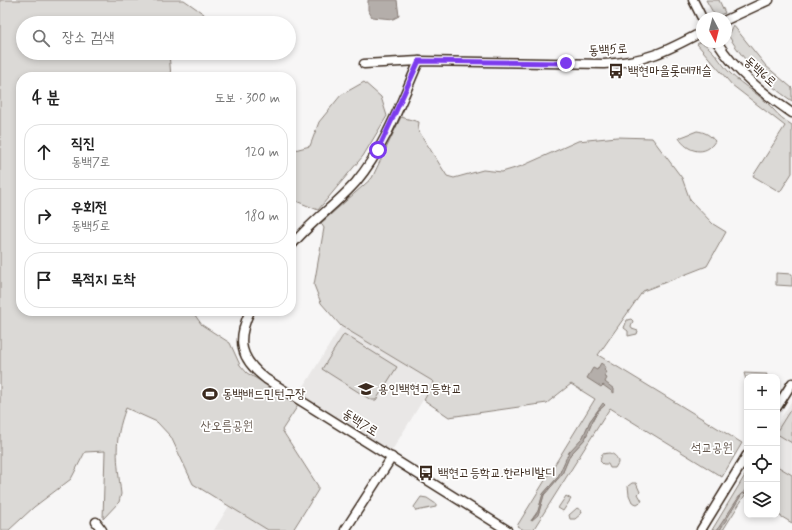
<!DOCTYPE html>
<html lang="ko">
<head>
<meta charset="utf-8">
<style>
	:root { --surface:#fff; --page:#f6f6f6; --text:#222; --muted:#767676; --line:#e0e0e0 }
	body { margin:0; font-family:Mynerve,"Poor Story",sans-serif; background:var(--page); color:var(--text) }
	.controls { position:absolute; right:12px; bottom:12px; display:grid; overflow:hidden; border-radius:8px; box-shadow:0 2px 6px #0003 }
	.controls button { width:36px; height:36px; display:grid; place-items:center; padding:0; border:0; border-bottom:1px solid var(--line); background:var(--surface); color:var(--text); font:20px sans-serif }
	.compass { position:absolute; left:696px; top:12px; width:36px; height:36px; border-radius:50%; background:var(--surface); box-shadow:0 2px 6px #0003; rotate:173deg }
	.stop { position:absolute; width:12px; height:12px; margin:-9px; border:3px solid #7c3aed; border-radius:50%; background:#fff }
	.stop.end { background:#7c3aed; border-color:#fff; box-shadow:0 1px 4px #0008 }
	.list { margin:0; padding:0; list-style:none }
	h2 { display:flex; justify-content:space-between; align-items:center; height:52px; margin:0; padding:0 16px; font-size:17px }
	h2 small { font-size:13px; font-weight:400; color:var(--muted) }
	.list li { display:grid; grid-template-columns:26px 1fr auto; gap:12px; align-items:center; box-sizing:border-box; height:56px; margin:0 8px 8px; padding:0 8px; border:1px solid var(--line); border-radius:16px }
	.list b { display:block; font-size:15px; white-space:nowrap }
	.list p { margin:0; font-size:13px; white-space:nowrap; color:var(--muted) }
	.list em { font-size:13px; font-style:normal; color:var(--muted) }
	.icon { flex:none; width:22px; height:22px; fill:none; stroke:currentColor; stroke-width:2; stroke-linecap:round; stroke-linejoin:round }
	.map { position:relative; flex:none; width:792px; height:530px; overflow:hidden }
	.search { position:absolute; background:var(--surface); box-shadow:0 2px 6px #0003; left:16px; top:16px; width:280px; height:44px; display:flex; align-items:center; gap:10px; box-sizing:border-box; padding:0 14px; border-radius:22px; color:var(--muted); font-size:15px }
	.panel { position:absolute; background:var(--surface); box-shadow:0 2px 6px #0003; left:16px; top:72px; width:280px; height:244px; border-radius:16px }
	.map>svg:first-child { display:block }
</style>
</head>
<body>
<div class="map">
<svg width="792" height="530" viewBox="0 0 792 530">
	<rect width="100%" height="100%" fill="#f7f6f6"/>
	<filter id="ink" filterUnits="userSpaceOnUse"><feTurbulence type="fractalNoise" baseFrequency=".025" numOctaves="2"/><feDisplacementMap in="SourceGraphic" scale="8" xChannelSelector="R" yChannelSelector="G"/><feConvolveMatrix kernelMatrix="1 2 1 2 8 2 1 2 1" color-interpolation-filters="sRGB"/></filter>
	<g filter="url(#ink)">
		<g fill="#e9e7e6">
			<polygon points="341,326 434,382 391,452 298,396"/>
			<polygon points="792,400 792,475 777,466 777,425"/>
			<polygon points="229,506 268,530 214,530"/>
		</g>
		<g fill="#dbd9d6" stroke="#8b827a" fill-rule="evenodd">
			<path d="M0,0H184L204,14L205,23H23V53H169L171,77H21V311H192L202,325L230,343L240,365L247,373L299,404L282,430L318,486V490L293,530H268L193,484L171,437L157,422L126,408C113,442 117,459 121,494L119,502L103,519L105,451L85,452L71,479L34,507L9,530H0Z"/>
			<polygon points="706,0 719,0 725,13 717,16 715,16"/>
			<path d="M733,25L766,66L792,88V101C763,81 746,64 728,35Z"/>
			<path d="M700,42C713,47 720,63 730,73C743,86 761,95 773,109C779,116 784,120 792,125V173L780,192L753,176L785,126L732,85L697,44Z"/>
			<polygon points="364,82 381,97 387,116 363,156 318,210 291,199 291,151 310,146 319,122 341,95"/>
			<path d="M401,117L419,122L418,130L447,176L454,178L483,170L502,172L522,166L578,141L617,137L652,138L682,178L690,200L713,224L726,232L707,266L643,291L598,355L742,443L722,477L610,408L533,530H524L517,526L595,399L571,384L547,403L449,417L424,400L434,382L341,326L321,303L314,285L324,228L321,223L372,178ZM603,404L605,405L598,411L593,420L585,439L570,455L562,474L544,495L539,512L531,521L538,511L543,494L558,477L568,455L583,437L590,421Z"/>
			<path d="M697,131C705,132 710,135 715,141C706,157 687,152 679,138Z"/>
			<polygon points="776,273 792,274 792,286 776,285"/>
			<polygon points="631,319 633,321 631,326 632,329 638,331 637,334 628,336 628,331 624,328 627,320"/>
			<polygon points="344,334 397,367 376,400 371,400 322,369"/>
			<polygon points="744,373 767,374 766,377 747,377 747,383"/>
			<polygon points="792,407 792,443 777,434 777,431"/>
			<path d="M609,453C614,454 618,457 618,463L615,468H610L608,464H603L600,461L602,454Z"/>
			<polygon points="777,466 792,475 792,523 777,514"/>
			<polygon points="747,472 747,495 745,495 723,530 712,530"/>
			<polygon points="632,483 636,483 640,492 638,494 642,501 637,504 632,502 629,495 628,486"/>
			<polygon points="566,496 571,499 563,511 558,508"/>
			<polygon points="421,497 427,498 436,504 436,507 416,511 414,507"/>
			<polygon points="577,508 582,511 581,514 575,519 570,519 569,515"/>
		</g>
		<g fill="#b4aeaa" stroke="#847972">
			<polygon points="368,0 397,0 399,16 393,19 372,17 368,10"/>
			<polygon points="601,363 606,367 604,370 607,372 604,376 607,378 605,382 614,389 614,393 603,385 601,387 587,378 593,368 597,370"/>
			<polygon points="603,403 605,405 598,411 593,420 585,439 570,455 562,474 544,495 538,515 531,521 538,511 543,494 558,477 569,452 583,437 590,421"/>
			<polygon points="745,490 747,493 742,494 720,530 717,530 741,494"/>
		</g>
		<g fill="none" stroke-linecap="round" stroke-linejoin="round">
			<g stroke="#3b2a1e" stroke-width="11">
				<g id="minor">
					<polyline points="693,0 702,18"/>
					<polyline points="726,20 769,0"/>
					<path d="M717,42C736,72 763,93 792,113"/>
					<path d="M364,64L419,61L604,64C647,61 665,52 702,32"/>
					<path d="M291,246C310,222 336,205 356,182C385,147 401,102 419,61"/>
					<path d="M250,311C236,341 240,359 266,379L507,530"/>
					<polyline points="777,407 792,383"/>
					<polyline points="96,522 102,530"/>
					<polyline points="345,530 392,457"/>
					<polyline points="701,530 747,455"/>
				</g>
			</g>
			<use href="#minor" stroke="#fff" stroke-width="8"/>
		</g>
	</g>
	<g fill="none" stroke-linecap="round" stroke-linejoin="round" filter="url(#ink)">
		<polyline stroke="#7c3aed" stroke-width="5" points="378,150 419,61 566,63"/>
	</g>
	<defs>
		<g id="bus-bare" transform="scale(1.2)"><path d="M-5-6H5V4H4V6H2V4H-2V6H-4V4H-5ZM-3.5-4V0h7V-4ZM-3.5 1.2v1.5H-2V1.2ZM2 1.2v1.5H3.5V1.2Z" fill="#3b2a1e" stroke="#fff" stroke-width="2.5" paint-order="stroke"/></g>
		<g id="school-bare" transform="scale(1.2)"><path d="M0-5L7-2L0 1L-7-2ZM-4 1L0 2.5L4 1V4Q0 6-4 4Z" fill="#3b2a1e" stroke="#fff" stroke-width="2.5" paint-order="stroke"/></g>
		<g id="stadium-bare" transform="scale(1.2)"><path d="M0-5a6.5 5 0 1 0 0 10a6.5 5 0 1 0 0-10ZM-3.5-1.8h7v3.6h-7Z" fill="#3b2a1e" stroke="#fff" stroke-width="2.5" paint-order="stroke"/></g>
	</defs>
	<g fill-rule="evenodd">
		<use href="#bus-bare" x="616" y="71"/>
		<use href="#school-bare" x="366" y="389"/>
		<use href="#stadium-bare" x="210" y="394"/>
		<use href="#bus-bare" x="426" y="473"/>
	</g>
	<g text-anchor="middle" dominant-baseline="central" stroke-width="3.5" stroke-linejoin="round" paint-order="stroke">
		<g font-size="13" fill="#3b2a1e" stroke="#fff">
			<text transform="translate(608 50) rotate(-3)">동백5로</text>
			<text transform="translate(760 72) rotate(42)">동백6로</text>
			<text transform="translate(360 423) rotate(32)">동백7로</text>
		</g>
		<g font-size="13" fill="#3b2a1e" stroke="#fff" text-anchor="start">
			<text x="628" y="71">백현마을롯데캐슬</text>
			<text x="378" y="389">용인백현고등학교</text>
			<text x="222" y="394">동백배드민턴구장</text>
			<text x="438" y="473">백현고등학교.한라비발디</text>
		</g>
		<g font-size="13" fill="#63564c" stroke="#fff">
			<text x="227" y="426">산오름공원</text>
			<text x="712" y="448">석교공원</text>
		</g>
	</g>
</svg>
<div class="controls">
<button>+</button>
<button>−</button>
<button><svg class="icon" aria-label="locate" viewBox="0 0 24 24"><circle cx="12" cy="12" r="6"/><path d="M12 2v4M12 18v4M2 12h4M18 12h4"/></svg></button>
<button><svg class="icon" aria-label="layers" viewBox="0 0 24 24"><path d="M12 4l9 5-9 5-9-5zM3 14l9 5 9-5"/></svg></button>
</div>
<svg class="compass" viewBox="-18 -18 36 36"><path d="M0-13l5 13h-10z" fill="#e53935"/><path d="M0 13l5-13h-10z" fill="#767676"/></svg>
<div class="stop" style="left:378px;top:150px"></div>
<div class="stop end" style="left:566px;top:63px"></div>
<div class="search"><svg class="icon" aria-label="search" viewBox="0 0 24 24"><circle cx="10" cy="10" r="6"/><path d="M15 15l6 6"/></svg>장소 검색</div>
<section class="panel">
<h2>4 분<small>도보 · 300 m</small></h2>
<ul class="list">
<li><svg class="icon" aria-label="ahead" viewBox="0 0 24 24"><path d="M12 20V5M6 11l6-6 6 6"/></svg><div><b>직진</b><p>동백7로</p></div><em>120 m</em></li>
<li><svg class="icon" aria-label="right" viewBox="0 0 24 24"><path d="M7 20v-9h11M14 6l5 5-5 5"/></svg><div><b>우회전</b><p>동백5로</p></div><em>180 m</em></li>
<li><svg class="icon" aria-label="arrive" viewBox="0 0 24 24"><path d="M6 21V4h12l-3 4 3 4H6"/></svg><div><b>목적지 도착</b></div></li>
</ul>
</section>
</div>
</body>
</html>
